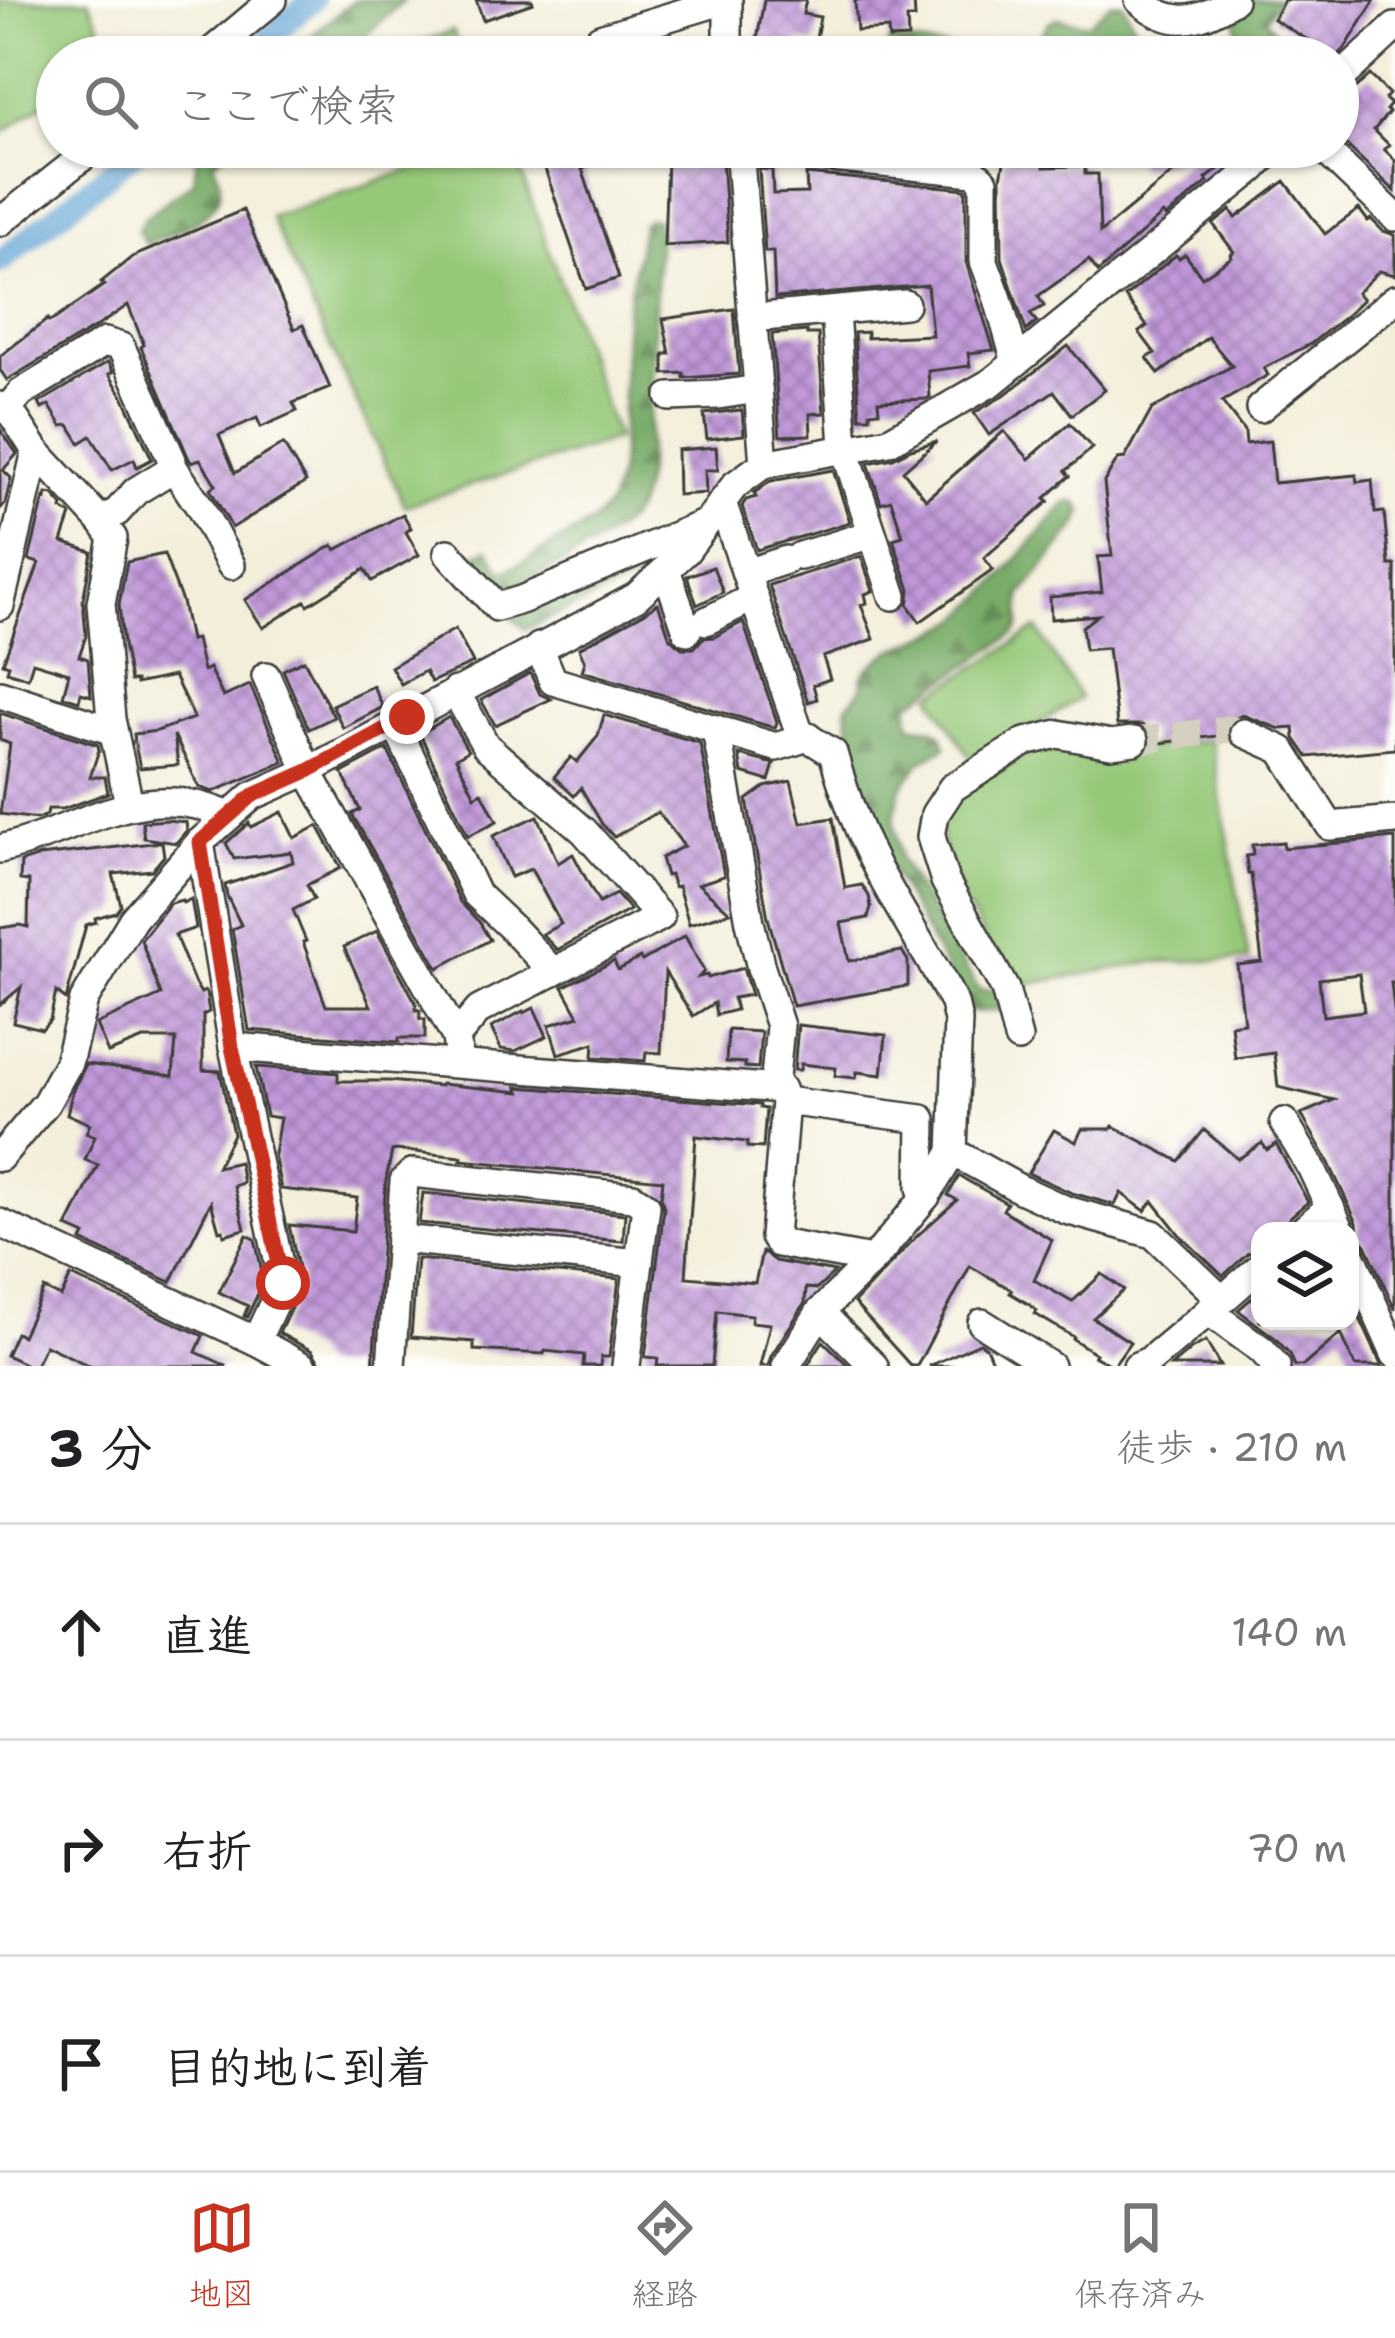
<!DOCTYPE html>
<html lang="ja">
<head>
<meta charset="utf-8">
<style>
	:root { --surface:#fff; --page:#f6f6f6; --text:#202124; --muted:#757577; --line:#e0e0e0; --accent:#c8321e }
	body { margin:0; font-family:"Shantell Sans","Klee One",sans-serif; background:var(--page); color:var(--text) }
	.controls { position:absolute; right:36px; bottom:36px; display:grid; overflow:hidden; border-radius:24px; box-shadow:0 3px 9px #0004 }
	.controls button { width:108px; height:108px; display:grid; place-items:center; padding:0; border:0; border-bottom:3px solid var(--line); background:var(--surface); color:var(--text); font:60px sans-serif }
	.stop { position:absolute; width:36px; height:36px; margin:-27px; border:9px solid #c8321e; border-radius:50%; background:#fff }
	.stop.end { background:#c8321e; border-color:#fff; box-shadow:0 3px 12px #0008 }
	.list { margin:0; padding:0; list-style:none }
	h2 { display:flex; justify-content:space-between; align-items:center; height:156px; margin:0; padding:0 48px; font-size:51px }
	h2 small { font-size:39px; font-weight:400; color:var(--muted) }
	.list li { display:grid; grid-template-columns:78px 1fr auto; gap:36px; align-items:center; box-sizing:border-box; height:216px; padding:0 48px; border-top:3px solid var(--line) }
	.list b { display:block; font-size:45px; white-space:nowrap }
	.list em { font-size:39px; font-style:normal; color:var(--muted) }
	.icon { flex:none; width:66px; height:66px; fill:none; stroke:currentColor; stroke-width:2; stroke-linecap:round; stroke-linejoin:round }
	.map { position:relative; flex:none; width:1395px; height:1366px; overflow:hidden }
	.search { position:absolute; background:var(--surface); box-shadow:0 3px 9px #0004; left:36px; right:36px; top:36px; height:132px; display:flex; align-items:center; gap:30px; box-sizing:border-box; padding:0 42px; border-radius:66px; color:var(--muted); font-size:45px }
	.sheet { height:804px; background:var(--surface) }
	nav { display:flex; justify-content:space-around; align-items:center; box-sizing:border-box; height:168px; border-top:3px solid var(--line); background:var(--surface); font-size:33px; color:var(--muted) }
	nav a { display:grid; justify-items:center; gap:6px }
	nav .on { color:var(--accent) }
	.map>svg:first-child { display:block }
</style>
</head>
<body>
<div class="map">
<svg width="1395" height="1366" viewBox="0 0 1395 1366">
	<defs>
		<pattern id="forest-firs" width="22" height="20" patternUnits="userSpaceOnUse" patternTransform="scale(3)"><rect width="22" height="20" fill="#78ac68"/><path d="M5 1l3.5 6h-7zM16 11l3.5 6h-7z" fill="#628b55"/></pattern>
		<pattern id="building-cross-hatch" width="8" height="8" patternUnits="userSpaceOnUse" patternTransform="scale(3)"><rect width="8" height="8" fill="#c199da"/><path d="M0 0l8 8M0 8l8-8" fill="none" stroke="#9c7cb0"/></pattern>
	</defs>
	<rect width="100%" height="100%" fill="#fdfcf7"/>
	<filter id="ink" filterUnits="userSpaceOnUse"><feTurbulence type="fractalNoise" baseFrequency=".00833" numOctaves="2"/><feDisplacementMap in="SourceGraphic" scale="24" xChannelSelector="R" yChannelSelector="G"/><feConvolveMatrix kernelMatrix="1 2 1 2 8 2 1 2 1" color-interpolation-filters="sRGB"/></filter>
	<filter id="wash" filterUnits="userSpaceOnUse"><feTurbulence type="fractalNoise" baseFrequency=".004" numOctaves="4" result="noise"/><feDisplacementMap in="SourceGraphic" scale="48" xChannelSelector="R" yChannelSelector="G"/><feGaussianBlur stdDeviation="2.7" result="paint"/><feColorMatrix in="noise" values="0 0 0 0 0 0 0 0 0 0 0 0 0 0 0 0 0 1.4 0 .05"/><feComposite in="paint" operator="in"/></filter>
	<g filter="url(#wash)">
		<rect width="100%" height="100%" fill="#f4efdb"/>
		<g fill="url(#forest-firs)" stroke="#4a6442" stroke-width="3">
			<polygon points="354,0 405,0 351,49 326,57 286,57"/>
			<path d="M1250,0H1278L1266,19L1274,31L1293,41L1296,51L1293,57H1028L1049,22L1057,18L1088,24L1111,3H1123C1132,19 1137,42 1161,41C1171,40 1179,36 1190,36C1203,37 1214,42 1228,42L1237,32L1236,19Z"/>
			<polygon points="890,41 1024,57 899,57 890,55 887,47"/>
			<path d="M198,147H235L213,161C215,168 219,174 220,181C225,218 172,233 146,245L138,230L145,217L194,181Z"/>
			<path d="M649,219L657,220L659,229L647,462C645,478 643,494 636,509C620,538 543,572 513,587C491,589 483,576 471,559L474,555L488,549L501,570L506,571L593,522L610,503L620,470L626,311L643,223Z"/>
			<path d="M1076,502L1083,511L1078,524L1021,596L1020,625L1016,633L910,703L909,719L913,726L932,728L942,735L946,747L920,762L901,789L894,818L900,859L979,990H998L1002,1010L974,1012L968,1009L893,873L859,801L846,746L851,734L846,707L863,687L862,677C886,640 935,642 965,614C1001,582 1033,539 1066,503Z"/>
			<polygon points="651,557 654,564 641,577 526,629 513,619 515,611"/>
		</g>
		<g fill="#95c878" stroke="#58724a" stroke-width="3">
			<polygon points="0,0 89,0 112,53 107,57 57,57 57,93 0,135"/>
			<polygon points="453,31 462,57 374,57"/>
			<polygon points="479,147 512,147 617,439 405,506 270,217"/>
			<polygon points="1037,629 1080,698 974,764 931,695"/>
			<polygon points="1058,738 1115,751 1211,740 1249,960 1153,962 1011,987 951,877 939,823 958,790"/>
		</g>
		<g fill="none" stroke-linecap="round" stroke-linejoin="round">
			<g stroke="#63a5d7" stroke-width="24">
				<polyline points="247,57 312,0"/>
				<polyline points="0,262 141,147"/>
			</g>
		</g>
		<g id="blocks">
			<g fill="url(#building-cross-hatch)" fill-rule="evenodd">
				<polygon points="476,0 532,0 533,3 483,20"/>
				<polygon points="764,0 806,0 803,14 820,17 815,44 797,41 796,57 754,57"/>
				<polygon points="855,0 914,0 915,18 907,18 908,38 889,39 888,29 857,31"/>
				<polygon points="1284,0 1375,0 1344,50 1336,57 1273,19"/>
				<polygon points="1370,75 1389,94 1385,99 1391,104 1386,110 1389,112 1374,130 1389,145 1384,149 1395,160 1395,191 1338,137 1338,98 1349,94"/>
				<polygon points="563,147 638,147 638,150 582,169 619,278 586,289 543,163 566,156"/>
				<polygon points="675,147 721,147 728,242 664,246 667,159 668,155 675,154"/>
				<polygon points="1007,147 1041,147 1044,167 1085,166 1085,174 1098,174 1100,233 1193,156 1138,168 1134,147 1198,147 1198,152 1205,147 1246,147 1206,179 1208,182 1166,217 1163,214 1098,272 1089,260 1038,296 1044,306 1030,314 1037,322 1026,331 1002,258 1001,178"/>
				<polygon points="759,169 772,170 773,194 807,193 806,174 966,189 966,262 994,350 968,353 970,366 928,371 930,397 926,399 878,401 879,411 870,412 870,417 860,417 854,333 867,332 867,338 932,335 927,285 775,298 773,252 765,252"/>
				<polygon points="1285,181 1325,234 1359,209 1368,221 1371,219 1383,231 1395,235 1395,275 1379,271 1357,293 1363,299 1348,314 1312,343 1264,368 1268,375 1222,402 1245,432 1246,444 1270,441 1274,483 1356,475 1357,482 1372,480 1375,513 1384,512 1389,565 1395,565 1395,749 1308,757 1295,738 1294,728 1280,729 1243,715 1233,719 1227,727 1226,735 1151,744 1149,731 1142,725 1117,725 1108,648 1085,650 1082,627 1098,615 1051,619 1050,597 1102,592 1098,557 1112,556 1104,482 1118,459 1125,458 1152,409 1232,366 1208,337 1159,374 1147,358 1155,353 1139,332 1147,326 1125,297 1176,255 1179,258 1185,254 1202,277 1232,257 1231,254 1234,252 1213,224 1231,210 1236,218"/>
				<polygon points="243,210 294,329 303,325 330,388 293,403 297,411 261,427 257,418 219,435 235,473 283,444 306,482 232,528 210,489 216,485 200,459 191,462 189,459 141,347 144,345 128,305 99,325 7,380 0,370 0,356 48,319 49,322 55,319 104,285 101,282 132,257"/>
				<polygon points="734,309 739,374 684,378 684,373 664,374 664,354 670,354 663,319"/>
				<polygon points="807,331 807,334 818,334 824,413 810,414 811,435 780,436 772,334"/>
				<polygon points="1068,346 1105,390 1072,415 1054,391 989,435 974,413 1003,396"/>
				<polygon points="108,362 113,372 109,374 124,398 152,459 137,467 134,459 112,470 91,436 80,443 69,425 62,426 49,405 42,409 39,403"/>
				<polygon points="742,410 744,435 707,439 704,414"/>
				<polygon points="1070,423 1092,448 1066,471 1070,476 1045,498 1049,501 984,558 993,570 920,622 908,605 910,590 893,539 903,536 891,500 881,503 868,463 893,458 911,449 937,441 903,471 926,499 1004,431 1029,459"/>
				<polygon points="0,429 17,454 3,470 11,478 5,504 0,509"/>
				<polygon points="716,447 718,470 705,470 706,493 678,495 677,450"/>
				<polygon points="833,470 850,522 757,550 742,506 746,500 756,497 754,493 771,481"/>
				<polygon points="47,494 53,495 63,506 62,509 71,515 62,542 92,552 83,600 86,636 79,656 88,659 91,696 81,693 79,701 63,696 69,673 33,662 28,678 7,671 9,665 3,663 39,563 29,560 44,498 46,499"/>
				<polygon points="403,514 411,528 406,532 419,555 372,581 365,569 308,605 305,601 263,628 245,600 333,545 336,550"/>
				<polygon points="164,554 182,602 190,640 196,639 203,671 209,668 223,697 250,685 284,762 213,792 199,787 174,735 178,765 140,768 135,744 134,734 157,731 194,718 174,676 136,684 136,681 130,681 123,644 119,604 127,562"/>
				<polygon points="861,556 873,591 865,594 867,603 861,605 874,639 823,657 830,679 813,685 817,699 808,702 769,585"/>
				<polygon points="713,567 723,592 697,605 687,576"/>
				<polygon points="658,603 670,638 682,648 694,648 703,638 714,637 743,622 777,722 775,728 582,671 585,662 579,648 644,613"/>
				<polygon points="455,629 473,663 431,682 425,671 401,684 391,667"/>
				<polygon points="304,660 334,717 309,729 283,670"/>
				<polygon points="530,673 540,694 551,699 495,725 481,700"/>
				<polygon points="373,686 383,707 343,728 332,705"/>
				<polygon points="0,713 98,745 99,750 90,777 105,777 108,793 63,809 48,809 47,815 37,819 0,814 10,744 0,740"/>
				<polygon points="604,715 700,743 724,876 698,884 730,912 689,924 678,886 674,887 670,875 666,876 661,858 684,846 658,812 614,837 602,824 581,788 574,796 554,777 571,757 577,762 598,736"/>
				<polygon points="449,717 468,751 456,758 475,796 482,792 497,821 468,836 420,734"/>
				<polygon points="387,749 460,902 480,923 490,940 438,968 352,814 360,810 342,773"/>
				<polygon points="739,755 774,764 769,781 742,773"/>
				<polygon points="791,781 801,823 833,818 845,888 862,885 869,896 871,907 868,918 841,923 849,961 902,951 908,961 908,986 793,1006 768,918 747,800 765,787"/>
				<polygon points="282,812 294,838 318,826 341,868 307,885 314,899 293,910 306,941 303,942 326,1006 371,1006 344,947 377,931 416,1003 416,1010 420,1010 420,1019 425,1019 425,1038 399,1038 399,1042 249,1030 232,929 241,925 227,896 225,885 293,862 291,852 234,859 226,843 249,823 251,827"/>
				<polygon points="538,816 558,863 573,854 599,903 616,894 630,910 557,950 542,934 561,924 531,869 511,877 493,836"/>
				<polygon points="167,820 186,822 187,830 176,843 144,838 142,822"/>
				<path d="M1395,838V983H1391L1395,1016V1309L1366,1245L1358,1236L1357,1223L1328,1161L1301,1114L1334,1100L1278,1087L1274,1053L1235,1058L1231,1025L1244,1023L1237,965L1262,962L1251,874H1248L1246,856L1253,855L1252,845L1283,842L1284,848ZM1359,974L1364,1011L1323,1016L1319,979Z"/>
				<polygon points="162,842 164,856 152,870 113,874 121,905 116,912 95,918 96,922 86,925 66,1000 56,992 50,1020 42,1029 13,1022 21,987 0,1005 0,928 20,925 28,927 29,881 20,880 21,862 40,856"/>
				<polygon points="191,899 196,928 175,935 195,984 201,993 205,991 206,993 209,1012 203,1015 203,1070 220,1071 233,1134 217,1167 239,1162 243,1183 234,1186 245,1229 224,1235 223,1230 219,1231 211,1202 171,1282 82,1241 85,1235 67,1227 98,1165 85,1160 95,1136 86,1133 90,1124 67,1114 73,1090 86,1064 173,1076 176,1039 143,1039 108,1053 96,1024 161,995 141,940 170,903 182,900 183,903"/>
				<polygon points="685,936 704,971 699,977 707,975 708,978 743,968 751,995 733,998 736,1010 716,1015 714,1003 693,1016 665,972 661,1053 646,1052 645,1061 593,1057 594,1043 558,1054 549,1025 579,1016 563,987 614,961 618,970 640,958 642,961"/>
				<polygon points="534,1008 547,1036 515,1051 501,1049 491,1028 523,1011 524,1013"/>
				<polygon points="798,1025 886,1035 882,1075 857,1072 856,1078 835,1076 836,1068 801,1064 800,1070 794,1070"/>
				<polygon points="728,1030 761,1032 758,1068 745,1067 745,1063 726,1062"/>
				<polygon points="256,1067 338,1073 338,1081 389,1081 440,1086 441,1084 520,1092 517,1087 760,1105 760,1108 766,1109 763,1148 747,1147 747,1142 696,1136 686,1277 755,1283 762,1252 775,1261 835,1272 817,1289 806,1288 805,1303 771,1356 768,1366 760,1366 770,1324 751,1322 752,1315 717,1311 712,1366 657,1366 658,1358 645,1357 664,1208 661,1197 663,1180 461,1160 462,1157 396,1150 392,1151 386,1180 373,1366 322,1366 312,1351 279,1333 299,1291 301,1281 289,1225 353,1231 357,1198 281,1189 274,1154 280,1118 266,1116"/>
				<polygon points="1113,1126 1179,1161 1204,1130 1238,1159 1262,1143 1267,1150 1276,1144 1308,1202 1289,1218 1284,1231 1260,1231 1260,1249 1248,1253 1223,1276 1179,1234 1153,1201 1145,1211 1121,1193 1115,1205 1072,1193 1028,1173 1054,1130 1076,1142 1082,1129 1111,1129"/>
				<polygon points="959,1176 1007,1203 1003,1210 1052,1240 1034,1280 1072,1302 1102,1274 1124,1290 1093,1318 1130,1342 1113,1366 1094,1356 1096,1354 1073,1339 1074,1337 1035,1314 1037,1311 1030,1305 1010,1293 1012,1290 970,1266 917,1366 911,1366 854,1303 917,1236 957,1200 948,1195"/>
				<polygon points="423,1193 625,1214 623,1241 419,1223"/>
				<polygon points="247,1235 255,1239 264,1281 247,1317 244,1316 248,1306 219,1292"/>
				<polygon points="417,1259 619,1279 609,1357 601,1357 600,1366 583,1366 584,1355 545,1351 544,1354 474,1350 474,1342 411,1337"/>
				<polygon points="71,1276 203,1336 196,1352 227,1366 90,1366 45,1345 35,1366 29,1366 6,1355 16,1333 22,1336 44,1289 61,1297"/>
				<polygon points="1260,1291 1260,1321 1350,1321 1352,1301 1382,1366 1355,1366 1341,1333 1303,1366 1295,1366 1290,1354 1275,1338 1238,1310"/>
				<polygon points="823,1341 849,1366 807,1366"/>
				<polygon points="1206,1341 1220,1366 1171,1366 1191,1349"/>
				<polygon points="980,1343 986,1347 994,1366 929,1366"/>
			</g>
		</g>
	</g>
	<g filter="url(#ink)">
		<use href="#blocks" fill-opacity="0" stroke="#3c3c39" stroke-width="3"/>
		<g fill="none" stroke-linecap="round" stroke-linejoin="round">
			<polyline stroke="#d4cfbe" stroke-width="27" stroke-dasharray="27 14" stroke-linecap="butt" points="1134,741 1230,729 1244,733"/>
			<g stroke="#3c3c39" stroke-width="32">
				<g id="minor">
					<path d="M1139,0C1172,29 1199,22 1233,0"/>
					<polyline points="600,38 725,0"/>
					<polyline points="205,57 273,0"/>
					<polyline points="728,57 728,0"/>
					<polyline points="1338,80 1395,27"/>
					<polyline points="739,147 764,464"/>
					<polyline points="1322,147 1395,217"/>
					<polyline points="739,149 974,172 984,181 984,261 998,299 1016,362"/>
					<polyline points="0,222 95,147"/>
					<polyline points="835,311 844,447 893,596"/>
					<polyline points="752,318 905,304"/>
					<polyline points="670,397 718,395 758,389"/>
					<polyline points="0,406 8,408 21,393 105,342 121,347 172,460 170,470 136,491 117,512 101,521 113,538 101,603 111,719 129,804"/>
					<polyline points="8,408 36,451 101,521"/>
					<polyline points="1260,408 1395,299"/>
					<polyline points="171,464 200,507 231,565"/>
					<path d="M722,502L799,732L833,753C846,800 863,844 887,886C909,926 933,963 954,1003L958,1021L953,1152L926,1196L878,1254L820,1312L786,1366"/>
					<polyline points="448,553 497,607 521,600 704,524"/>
					<polyline points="800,556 872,534"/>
					<polyline points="666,569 687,631"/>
					<polyline points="746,573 786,560"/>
					<polyline points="0,606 36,451"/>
					<polyline points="706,621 754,597"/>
					<polyline points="539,647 553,681 776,747 808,737"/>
					<polyline points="266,676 308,771 456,1037 458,1053"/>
					<polyline points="455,691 486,746 584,831 660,917 479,1010 456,1037"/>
					<polyline points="0,694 113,731"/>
					<polyline points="395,724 476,894 513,929 553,972"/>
					<polyline points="716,729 750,922 761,968 780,1026 774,1088"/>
					<polyline points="1244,733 1282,750 1330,826 1395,820"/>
					<polyline points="200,842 233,1047 283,1283 256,1341"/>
					<path d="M0,849C80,831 143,776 228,816"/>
					<polyline points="1018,1038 1005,989 945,881 931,837 935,814 952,788 1025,742 1058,734 1111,744 1134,741"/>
					<polyline points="233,1047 781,1089 785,1101 774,1237 778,1243 872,1260"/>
					<polyline points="785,1101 922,1119 921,1188 926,1196"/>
					<polyline points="1284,1122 1312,1169 1341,1231"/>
					<polyline points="953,1152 1020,1189 1066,1210 1153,1234 1222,1300 1149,1361 1137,1366"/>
					<polyline points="0,1157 46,1103 68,1063 84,1000 133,919 200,842 252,796 308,771 636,597 686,551 735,485 764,464 889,441 992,382 1254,168 1274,147"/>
					<polyline points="0,1223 256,1341 302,1366"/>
					<polyline points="1302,1231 1330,1207"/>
					<polyline points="400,1239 639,1263"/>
					<polyline points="1350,1252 1395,1354"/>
					<polyline points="1222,1300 1260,1267"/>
					<polyline points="1208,1311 1262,1350 1276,1366"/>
					<polyline points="820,1312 874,1366"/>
					<polyline points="982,1323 1050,1366"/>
					<polyline points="391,1366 404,1181 412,1173 633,1197 646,1206 626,1366"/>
				</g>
			</g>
			<use href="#minor" stroke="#fff" stroke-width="27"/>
		</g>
	</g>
	<g fill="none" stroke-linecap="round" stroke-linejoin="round" filter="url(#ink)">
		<polyline stroke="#c8321e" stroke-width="15" points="283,1283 232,1047 200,842 252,796 308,771 407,717"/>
	</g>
</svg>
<div class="controls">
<button><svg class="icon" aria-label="layers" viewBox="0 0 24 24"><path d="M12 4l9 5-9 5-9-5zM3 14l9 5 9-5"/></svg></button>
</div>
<div class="stop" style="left:283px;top:1283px"></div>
<div class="stop end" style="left:407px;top:717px"></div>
<div class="search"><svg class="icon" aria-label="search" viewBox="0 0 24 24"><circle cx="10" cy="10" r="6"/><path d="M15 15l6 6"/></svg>ここで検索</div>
</div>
<section class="sheet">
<h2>3 分<small>徒歩 · 210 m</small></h2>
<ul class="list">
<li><svg class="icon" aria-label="ahead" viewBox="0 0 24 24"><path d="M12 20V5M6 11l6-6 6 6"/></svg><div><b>直進</b></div><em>140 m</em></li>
<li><svg class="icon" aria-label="right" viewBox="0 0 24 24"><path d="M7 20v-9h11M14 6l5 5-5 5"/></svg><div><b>右折</b></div><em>70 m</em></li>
<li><svg class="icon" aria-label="arrive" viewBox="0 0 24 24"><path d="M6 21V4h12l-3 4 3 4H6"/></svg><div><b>目的地に到着</b></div></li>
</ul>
</section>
<nav>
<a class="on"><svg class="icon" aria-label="map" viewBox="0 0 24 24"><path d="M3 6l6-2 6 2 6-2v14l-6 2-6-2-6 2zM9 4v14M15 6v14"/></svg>地図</a>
<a><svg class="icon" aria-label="directions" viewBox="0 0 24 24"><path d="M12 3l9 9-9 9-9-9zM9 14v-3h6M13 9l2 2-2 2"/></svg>経路</a>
<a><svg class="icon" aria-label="saved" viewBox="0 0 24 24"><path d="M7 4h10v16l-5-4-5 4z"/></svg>保存済み</a>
</nav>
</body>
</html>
